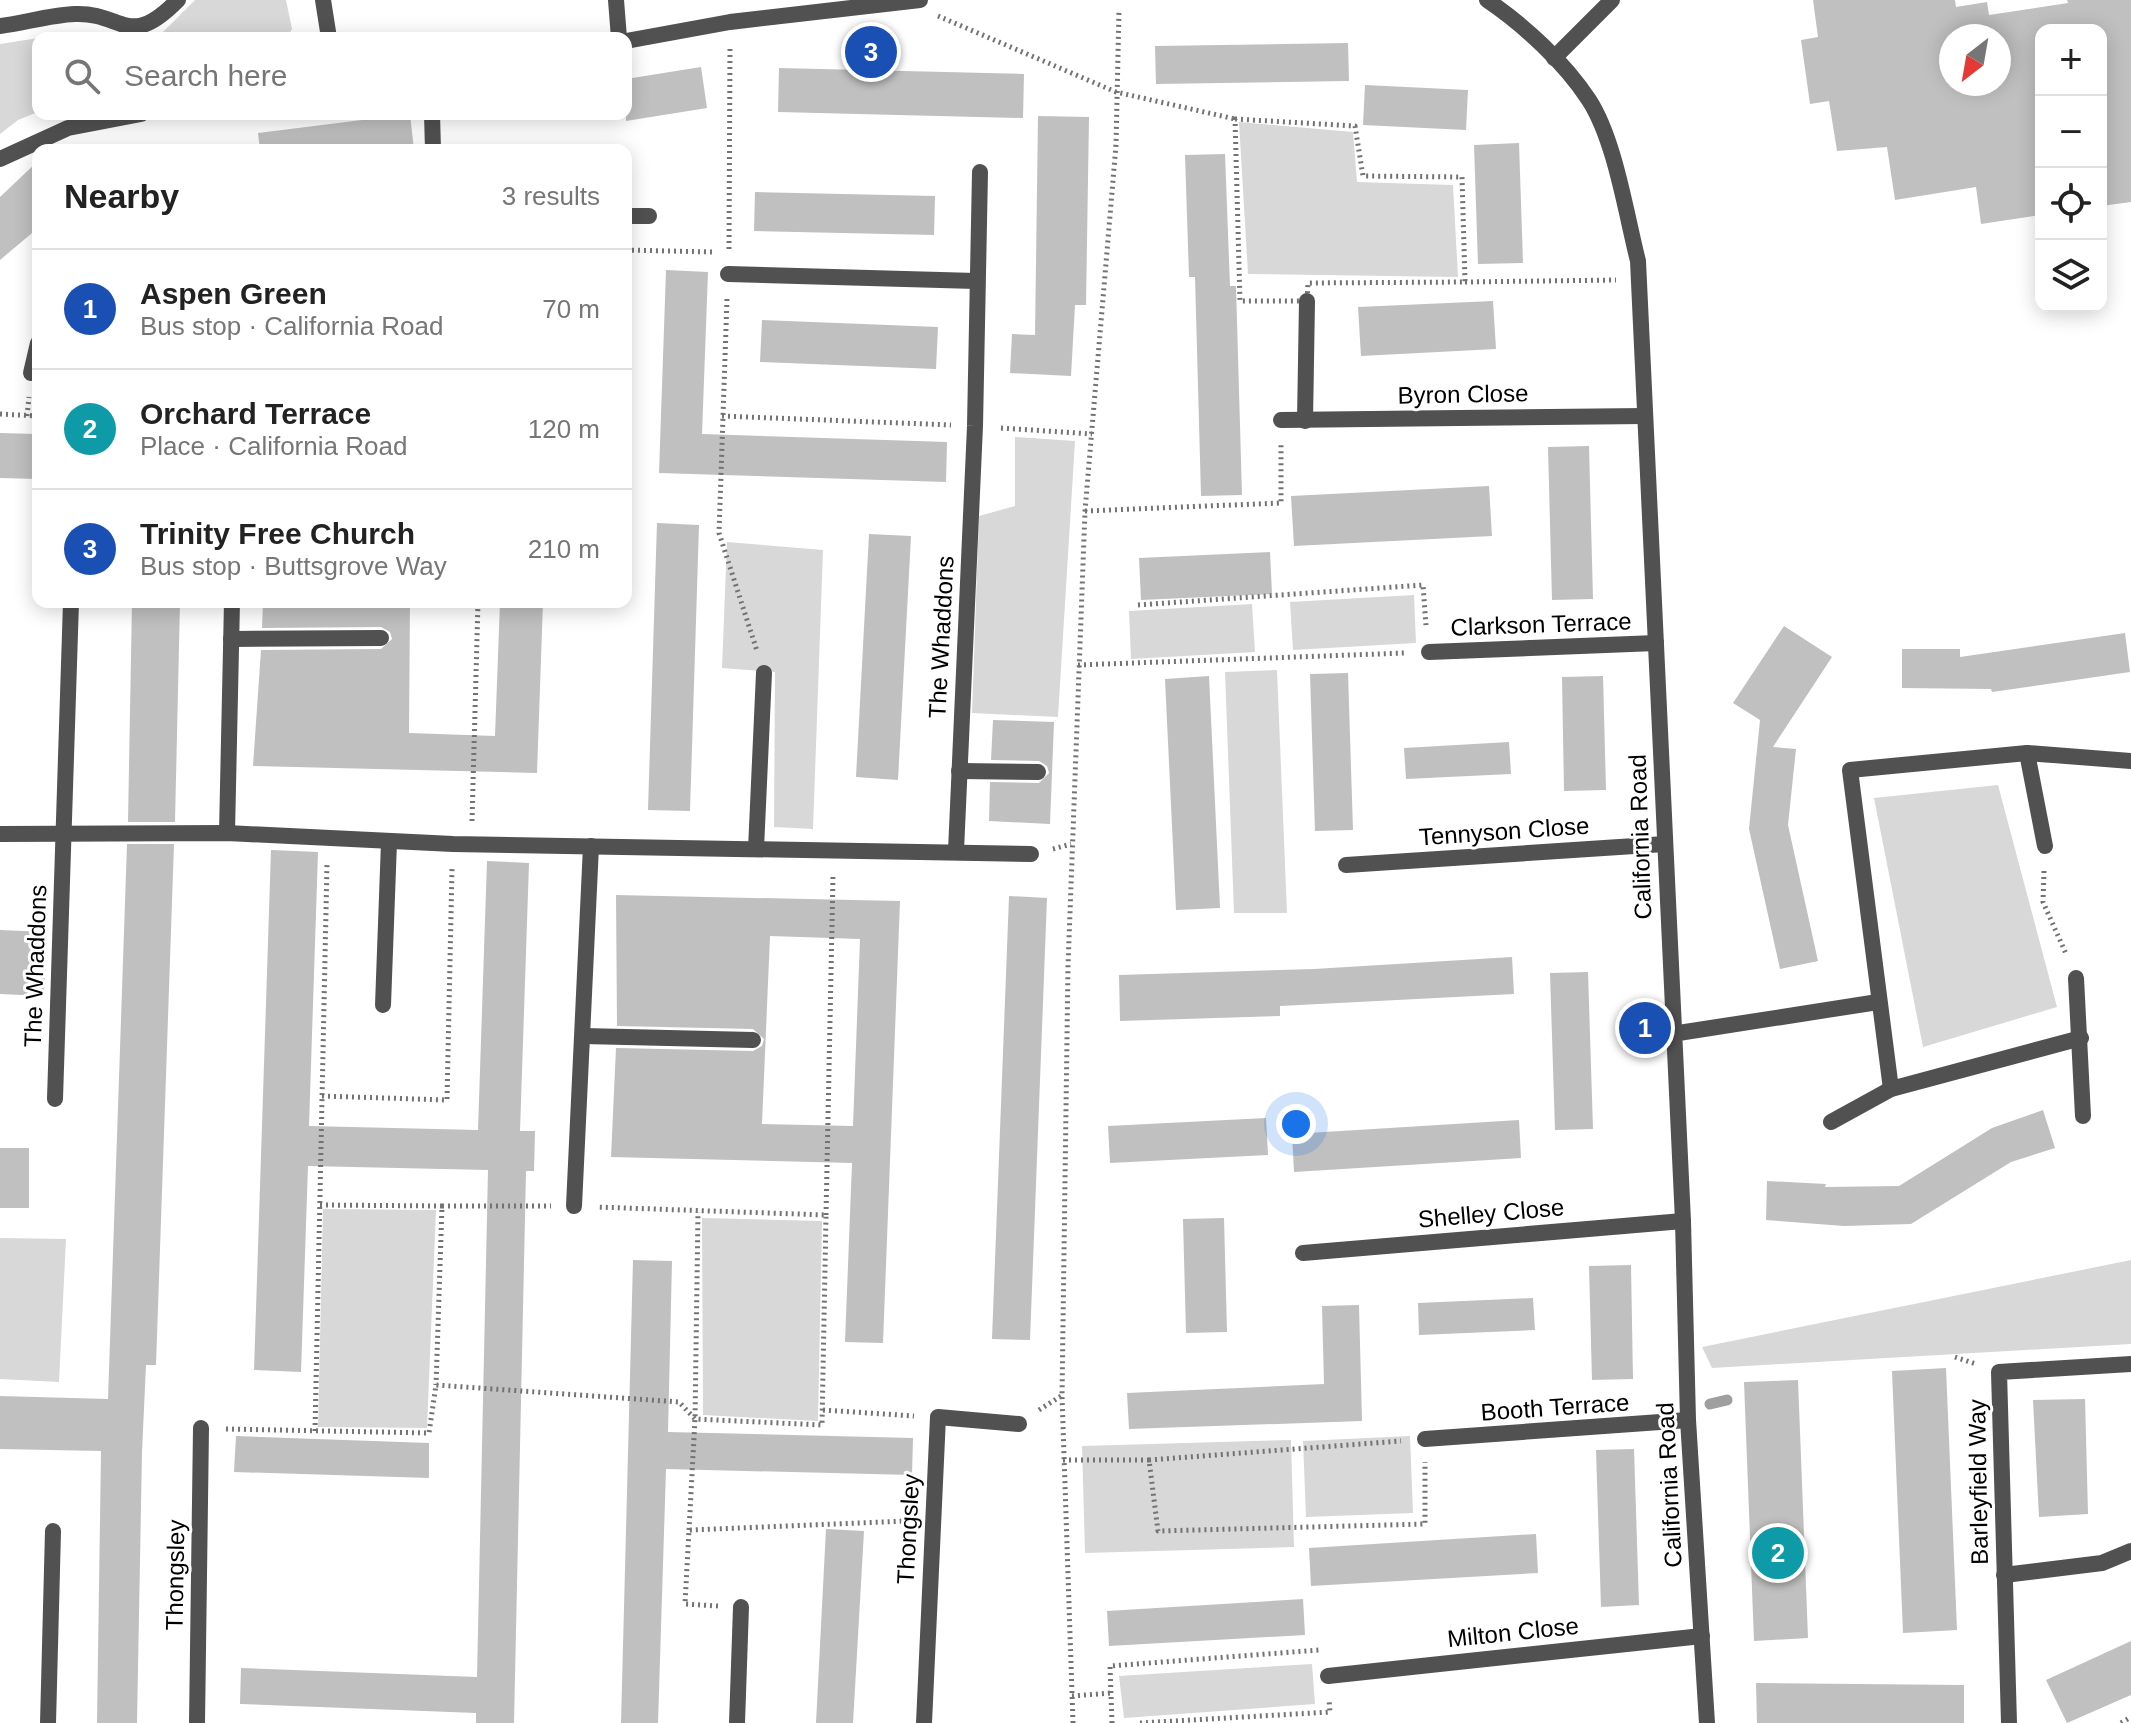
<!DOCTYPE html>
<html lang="en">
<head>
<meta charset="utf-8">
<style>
	:root { --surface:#fff; --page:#f6f6f6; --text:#222; --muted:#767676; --line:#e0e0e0; --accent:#b45309 }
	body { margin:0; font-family:Helvetica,sans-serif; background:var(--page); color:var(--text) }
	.controls { position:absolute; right:24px; top:24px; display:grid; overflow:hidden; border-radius:16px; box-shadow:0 4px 20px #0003 }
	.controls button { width:72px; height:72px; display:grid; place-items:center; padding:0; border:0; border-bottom:2px solid var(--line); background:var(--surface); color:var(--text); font:40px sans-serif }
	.compass { position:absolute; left:1939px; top:24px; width:72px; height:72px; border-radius:50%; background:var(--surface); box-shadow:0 4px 20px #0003; rotate:211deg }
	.you { position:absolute; left:1296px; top:1124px; width:28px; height:28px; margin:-20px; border:6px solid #fff; border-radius:50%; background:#1a73e8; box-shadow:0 0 0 12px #1a73e833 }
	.badge { display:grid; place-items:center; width:52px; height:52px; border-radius:50%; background:var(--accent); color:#fff; font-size:26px; font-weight:700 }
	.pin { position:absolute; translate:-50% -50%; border:4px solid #fff; box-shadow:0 2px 8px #0006 }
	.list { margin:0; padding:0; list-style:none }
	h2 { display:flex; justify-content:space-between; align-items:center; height:104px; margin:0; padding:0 32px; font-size:34px }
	h2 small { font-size:26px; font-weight:400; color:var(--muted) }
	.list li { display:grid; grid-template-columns:52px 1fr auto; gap:24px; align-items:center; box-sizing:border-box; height:120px; padding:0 32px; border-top:2px solid var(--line) }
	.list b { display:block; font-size:30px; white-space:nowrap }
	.list p { margin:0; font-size:26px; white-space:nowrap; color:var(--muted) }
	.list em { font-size:26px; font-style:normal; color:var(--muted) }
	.icon { flex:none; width:44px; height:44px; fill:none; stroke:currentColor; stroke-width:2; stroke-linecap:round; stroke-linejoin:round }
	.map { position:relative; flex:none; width:2131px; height:1723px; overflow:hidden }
	.search { position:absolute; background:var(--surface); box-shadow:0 4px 20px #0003; left:32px; top:32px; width:600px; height:88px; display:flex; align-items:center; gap:20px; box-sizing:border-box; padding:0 28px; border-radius:16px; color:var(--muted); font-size:30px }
	.panel { position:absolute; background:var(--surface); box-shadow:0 4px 20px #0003; left:32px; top:144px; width:600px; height:464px; border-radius:16px }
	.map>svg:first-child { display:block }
</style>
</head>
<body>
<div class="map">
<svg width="2131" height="1723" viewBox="0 0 2131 1723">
	<rect width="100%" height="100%" fill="#fff"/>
	<g fill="#d8d8d8">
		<polygon points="195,0 286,0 292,29 287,38 144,38 163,32"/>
		<polygon points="77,32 102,38 38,38 38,112 18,120 0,134 0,44"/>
		<polygon points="1239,122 1353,132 1357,182 1453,185 1458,277 1248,274"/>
		<polygon points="1015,437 1075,441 1058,717 972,713 979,516 1015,506"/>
		<polygon points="727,542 823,550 813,829 774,827 775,672 722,668"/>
		<polygon points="1414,595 1416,643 1293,650 1290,602"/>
		<polygon points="1252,604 1255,652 1131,659 1129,611"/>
		<polygon points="1277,670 1287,913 1234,913 1225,672"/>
		<polygon points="1998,785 2057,1007 1923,1047 1874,798"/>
		<polygon points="323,1209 436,1210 427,1428 318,1427"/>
		<polygon points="702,1218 822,1221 818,1421 703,1415"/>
		<polygon points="0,1238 66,1239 59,1382 0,1379"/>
		<polygon points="2131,1260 2131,1344 1712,1368 1702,1347"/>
		<polygon points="1410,1436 1413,1513 1306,1517 1303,1441"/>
		<polygon points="1291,1440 1294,1547 1085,1553 1082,1446"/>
		<polygon points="1312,1664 1315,1704 1124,1718 1119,1676"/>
	</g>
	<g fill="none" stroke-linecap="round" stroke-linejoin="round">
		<polyline stroke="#9f9f9f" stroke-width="11" points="1710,1404 1727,1400"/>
	</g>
	<g fill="#c0c0c0" fill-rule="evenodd">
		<path d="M1813,0H1955L1956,7L1987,2L1989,15L2068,3L2067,0H2131V202L2101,206V30H2041V215L1981,224L1976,187L1895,200L1887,147L1837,151L1829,101L1810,104L1801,40L1818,37ZM1951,36H1999V84H1951Z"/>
		<polygon points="1348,43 1349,81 1156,84 1155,46"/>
		<polygon points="701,67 707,108 626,121 626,79"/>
		<polygon points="779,68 1024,74 1023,118 778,112"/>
		<polygon points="1365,85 1468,90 1466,130 1363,125"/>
		<polygon points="410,114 414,150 260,150 258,133"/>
		<polygon points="1038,116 1089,117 1086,305 1075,305 1071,376 1010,373 1012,334 1035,335"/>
		<polygon points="1519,143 1523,263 1478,264 1474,145"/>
		<polygon points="1225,154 1230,286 1236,286 1242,495 1201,496 1195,277 1189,277 1185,155"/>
		<polygon points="38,161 38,228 0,260 0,197"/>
		<polygon points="755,192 935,196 934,235 754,231"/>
		<polygon points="666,270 708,272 702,434 947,442 946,482 659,473"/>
		<polygon points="1493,301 1496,349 1361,356 1358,307"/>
		<polygon points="762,320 938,327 936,369 760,362"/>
		<polygon points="0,433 38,434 38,479 0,478"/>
		<polygon points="1589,446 1593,599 1552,600 1548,447"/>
		<polygon points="1489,486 1492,536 1294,546 1291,496"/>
		<polygon points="657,523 699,525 690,811 648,810"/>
		<polygon points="869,534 911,536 898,780 856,777"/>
		<polygon points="1270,552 1272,594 1141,600 1139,558"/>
		<polygon points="132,602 180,602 175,822 128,822"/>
		<polygon points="263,602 410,602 409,733 495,736 500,602 543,602 537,773 253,766 261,650 381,649 392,639 390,632 381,627 262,628"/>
		<polygon points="1784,626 1832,657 1773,747 1796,749 1788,825 1818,961 1780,969 1749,829 1760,720 1733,703"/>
		<polygon points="2125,633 2130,672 1992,692 1991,689 1902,688 1902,649 1960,649 1960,657"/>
		<polygon points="1348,673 1353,830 1315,831 1310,674"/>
		<polygon points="1209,676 1220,908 1176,910 1165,679"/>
		<polygon points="1603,676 1606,790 1564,791 1562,677"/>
		<polygon points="993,720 1054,722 1050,824 989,821 990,782 1039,783 1049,773 1047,766 1039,761 991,760"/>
		<polygon points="1509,742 1511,774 1406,779 1404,748"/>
		<polygon points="127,844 174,844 156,1365 146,1365 142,1452 137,1723 97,1723 101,1451 0,1449 0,1396 108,1399"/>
		<polygon points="271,850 318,852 309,1126 478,1130 487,861 529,863 520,1131 535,1131 534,1171 526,1171 514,1723 476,1723 476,1713 240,1704 241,1668 477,1677 488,1170 308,1166 301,1372 254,1370"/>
		<path d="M616,895L900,901L883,1343L845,1342L852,1163L611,1157L616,1048L753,1051L762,1046L764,1039L753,1029L617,1026ZM770,936L860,939L853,1126L762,1124Z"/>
		<polygon points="1009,896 1047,898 1030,1340 992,1339"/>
		<polygon points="0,930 47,932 44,996 0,994"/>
		<polygon points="1512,957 1514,994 1280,1006 1280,1016 1120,1021 1119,975 1314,969"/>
		<polygon points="1588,972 1593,1129 1555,1130 1550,973"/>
		<polygon points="2043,1110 2055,1148 2011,1162 1911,1224 1844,1226 1766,1220 1767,1181 1826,1184 1825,1187 1899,1186 1992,1128"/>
		<polygon points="1266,1118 1268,1155 1110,1163 1108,1126"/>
		<polygon points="1519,1120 1521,1158 1294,1172 1292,1134"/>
		<rect x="0" y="1148" width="29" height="60"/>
		<polygon points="1224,1218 1227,1332 1186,1333 1183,1219"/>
		<polygon points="633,1260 672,1261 668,1432 913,1438 912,1475 666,1469 658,1723 621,1723"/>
		<polygon points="1631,1265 1633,1379 1592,1380 1589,1266"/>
		<polygon points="1533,1298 1535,1330 1419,1335 1418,1303"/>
		<polygon points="1359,1305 1362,1421 1129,1429 1127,1393 1324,1384 1322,1306"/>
		<polygon points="1946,1368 1957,1630 1903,1633 1892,1371"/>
		<polygon points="1798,1380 1808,1638 1754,1641 1744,1382"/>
		<polygon points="2085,1399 2088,1514 2039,1517 2033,1400"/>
		<polygon points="236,1436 429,1443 429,1478 234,1472"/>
		<polygon points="1634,1449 1639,1605 1601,1607 1596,1450"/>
		<polygon points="826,1529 864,1531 853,1723 816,1723"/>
		<polygon points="1536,1534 1538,1573 1311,1586 1309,1548"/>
		<polygon points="1303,1599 1305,1635 1109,1646 1107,1611"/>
		<polygon points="2131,1641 2131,1695 2067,1723 2046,1680"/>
		<polygon points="1756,1683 1964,1685 1964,1723 1757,1723"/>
	</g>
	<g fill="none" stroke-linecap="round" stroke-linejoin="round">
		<g stroke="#737373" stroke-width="5" stroke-dasharray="2 4" stroke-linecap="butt">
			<polyline points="938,16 1116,92 1235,119"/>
			<polygon points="1235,119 1355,126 1363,176 1462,177 1465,282 1308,283 1307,301 1240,301"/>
			<polyline points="729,249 730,47"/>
			<polyline points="626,250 712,252"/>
			<polyline points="1465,282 1616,280"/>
			<polyline points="727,299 719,533 757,651"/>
			<polyline points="0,414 38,416"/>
			<polyline points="27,416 29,397"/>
			<polyline points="722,416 951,425"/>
			<polyline points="1001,428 1092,434"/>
			<polyline points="1085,511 1281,503 1281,444"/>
			<polyline points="1138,605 1423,585 1426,626"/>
			<polyline points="1078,665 1405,653"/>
			<polyline points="472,821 478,602"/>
			<polyline points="1053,849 1071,844"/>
			<polyline points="2044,871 2043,902 2067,956"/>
			<polyline points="322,1096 447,1100 452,869"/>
			<polyline points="320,1205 442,1206 436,1385"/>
			<polyline points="442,1206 551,1206"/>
			<polyline points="826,1215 833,876"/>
			<polyline points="1955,1357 1976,1364"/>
			<polyline points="823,1410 914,1416"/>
			<polyline points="1039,1410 1061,1396"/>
			<polyline points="226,1429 429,1433 436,1385 679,1402 695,1419 822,1425 826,1215 596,1207"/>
			<polyline points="315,1431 327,864"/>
			<polyline points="1063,1460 1149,1460 1158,1531 1425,1524 1425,1462"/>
			<polyline points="1149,1460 1401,1441"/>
			<polyline points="689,1530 695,1419 698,1212"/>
			<polyline points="718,1606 685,1604 689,1530 907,1521"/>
			<polyline points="1072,1696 1111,1693"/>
			<polyline points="1073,1723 1062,1396 1068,966 1085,511 1116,145 1119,9"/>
			<polyline points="1112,1723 1110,1666 1319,1650"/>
			<polyline points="1140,1723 1330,1712 1329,1699"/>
			<polyline points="2121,1723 2131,1717"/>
		</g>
		<g stroke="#515151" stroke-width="16">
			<polyline points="323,0 329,38"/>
			<polyline points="616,0 619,38"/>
			<path d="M0,26C24,23 50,15 75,14C123,12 128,51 178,0"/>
			<polyline points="626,216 649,216"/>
			<polyline points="31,373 38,343"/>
			<polyline points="231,639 381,638"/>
			<polyline points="959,771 1038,772"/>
			<polyline points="583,1036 753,1040"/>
			<polyline points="2004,1575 2102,1563 2131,1551"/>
			<polyline points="48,1723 53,1531"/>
		</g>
		<g stroke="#515151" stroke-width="16">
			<polyline points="432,114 433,150"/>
			<polyline points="728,274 976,281"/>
			<polyline points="1281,420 1645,416"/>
			<polyline points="1305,421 1307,301"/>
			<polyline points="1429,652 1656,643"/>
			<polyline points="2027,753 2045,846"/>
			<polyline points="227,833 232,602"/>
			<polyline points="0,834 227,833 453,844 1031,854"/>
			<polyline points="756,849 764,673"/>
			<polyline points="956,851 975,426 980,172"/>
			<polyline points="1346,865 1665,844"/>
			<polyline points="2076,978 2083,1116"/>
			<polyline points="383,1005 389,842"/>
			<polyline points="1672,1034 1878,1002"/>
			<polyline points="1891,1089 1850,770 2027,753 2131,761"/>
			<polyline points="55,1099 71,602"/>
			<polyline points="1831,1122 1891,1089 2081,1038"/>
			<polyline points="574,1206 591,846"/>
			<polyline points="1303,1253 1683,1221"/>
			<polyline points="1425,1439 1688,1420"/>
			<polyline points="1328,1676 1702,1636"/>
			<polyline points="197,1723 201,1428"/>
			<polyline points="737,1723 741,1607"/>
			<polyline points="924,1723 938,1417 1019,1424"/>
			<polyline points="2009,1723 1999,1372 2131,1364"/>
		</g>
		<g stroke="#515151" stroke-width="16">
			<path d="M1487,0C1525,26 1564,62 1589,100C1615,140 1626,214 1638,261L1683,1221L1688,1420L1707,1723"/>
			<polyline points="626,41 730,22 920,0"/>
			<polyline points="1554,58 1612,0"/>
			<polyline points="0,159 68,128 141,114"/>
		</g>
	</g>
	<g text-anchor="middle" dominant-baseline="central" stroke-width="6" stroke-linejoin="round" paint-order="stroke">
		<g font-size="24" fill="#000" stroke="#fff">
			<text transform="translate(1463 394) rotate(-1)">Byron Close</text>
			<text transform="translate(1541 624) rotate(-2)">Clarkson Terrace</text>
			<text transform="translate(941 637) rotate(-87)">The Whaddons</text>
			<text transform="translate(1504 831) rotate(-4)">Tennyson Close</text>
			<text transform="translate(1640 837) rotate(-92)">California Road</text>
			<text transform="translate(35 966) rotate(-88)">The Whaddons</text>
			<text transform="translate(1491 1213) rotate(-5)">Shelley Close</text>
			<text transform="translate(1555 1407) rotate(-4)">Booth Terrace</text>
			<text transform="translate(1978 1482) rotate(-91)">Barleyfield Way</text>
			<text transform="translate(1669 1485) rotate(-93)">California Road</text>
			<text transform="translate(908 1529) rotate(-87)">Thongsley</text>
			<text transform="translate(175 1575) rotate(-89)">Thongsley</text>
			<text transform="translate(1513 1632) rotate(-6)">Milton Close</text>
		</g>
	</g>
</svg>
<div class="controls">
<button>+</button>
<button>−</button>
<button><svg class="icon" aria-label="locate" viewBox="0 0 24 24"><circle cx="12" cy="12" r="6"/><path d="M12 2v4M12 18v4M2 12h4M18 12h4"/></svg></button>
<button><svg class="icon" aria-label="layers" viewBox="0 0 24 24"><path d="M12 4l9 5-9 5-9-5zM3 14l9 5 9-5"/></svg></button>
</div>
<svg class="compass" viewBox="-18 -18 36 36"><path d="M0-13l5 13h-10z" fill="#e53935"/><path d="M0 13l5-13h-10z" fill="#767676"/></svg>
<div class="you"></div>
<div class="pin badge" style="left:1645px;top:1028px;background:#1a4fb4">1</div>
<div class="pin badge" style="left:1778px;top:1553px;background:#0f9aa8">2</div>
<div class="pin badge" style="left:871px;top:52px;background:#1a4fb4">3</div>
<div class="search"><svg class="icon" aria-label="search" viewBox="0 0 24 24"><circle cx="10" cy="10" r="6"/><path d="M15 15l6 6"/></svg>Search here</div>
<section class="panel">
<h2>Nearby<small>3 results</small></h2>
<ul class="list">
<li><span class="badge" style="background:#1a4fb4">1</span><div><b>Aspen Green</b><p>Bus stop · California Road</p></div><em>70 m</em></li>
<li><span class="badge" style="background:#0f9aa8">2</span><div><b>Orchard Terrace</b><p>Place · California Road</p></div><em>120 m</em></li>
<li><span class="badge" style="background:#1a4fb4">3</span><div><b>Trinity Free Church</b><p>Bus stop · Buttsgrove Way</p></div><em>210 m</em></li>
</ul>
</section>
</div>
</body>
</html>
